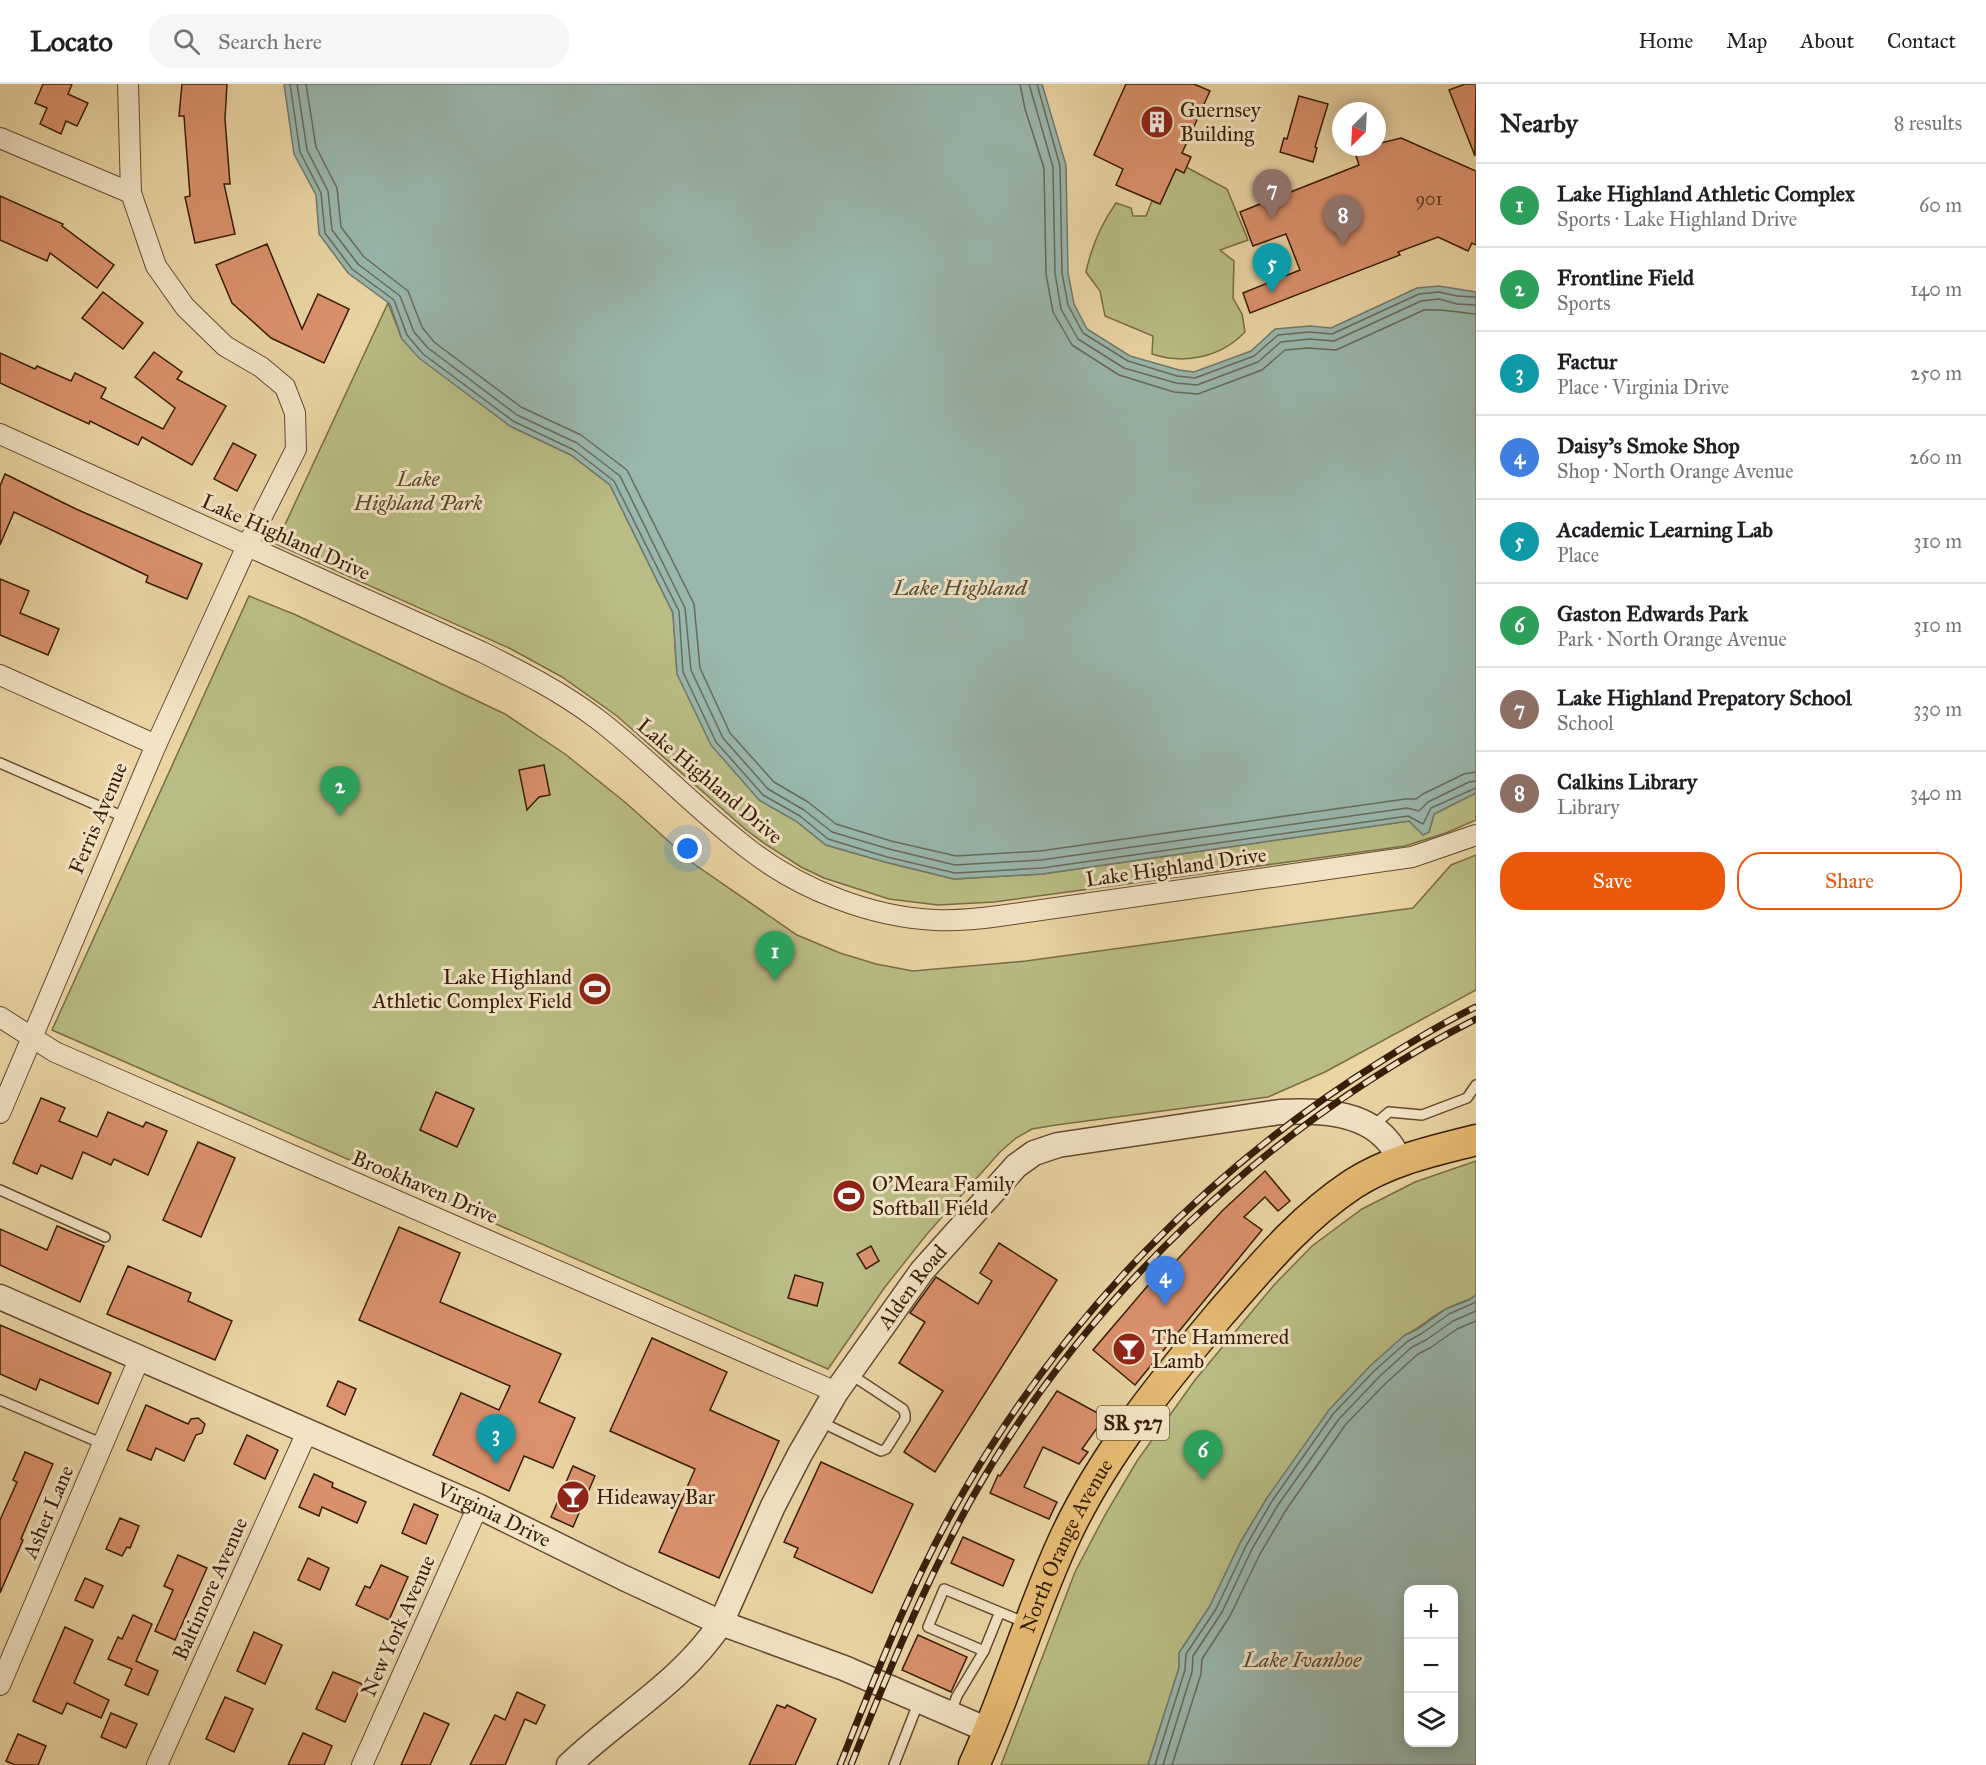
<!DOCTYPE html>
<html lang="en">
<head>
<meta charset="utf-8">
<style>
	:root { --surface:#fff; --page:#f6f6f6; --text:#202124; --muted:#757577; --line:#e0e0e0; --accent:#ea580c }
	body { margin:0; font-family:"IM FELL Great Primer",serif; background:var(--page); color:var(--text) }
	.controls { position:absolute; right:18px; bottom:18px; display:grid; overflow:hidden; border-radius:12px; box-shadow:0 3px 15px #0003 }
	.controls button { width:54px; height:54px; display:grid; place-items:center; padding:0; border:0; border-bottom:2px solid var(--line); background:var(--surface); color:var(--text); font:30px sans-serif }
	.compass { position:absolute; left:1332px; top:18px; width:54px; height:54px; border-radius:50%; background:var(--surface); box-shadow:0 3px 15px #0003; rotate:204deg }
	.you { position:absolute; left:688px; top:765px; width:21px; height:21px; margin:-15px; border:4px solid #fff; border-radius:50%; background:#1a73e8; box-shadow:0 0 0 9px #1a73e833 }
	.badge { display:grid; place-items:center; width:39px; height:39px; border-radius:50%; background:var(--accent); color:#fff; font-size:20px; font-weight:700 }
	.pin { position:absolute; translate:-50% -50px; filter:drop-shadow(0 2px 3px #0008) }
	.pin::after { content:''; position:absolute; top:32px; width:21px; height:18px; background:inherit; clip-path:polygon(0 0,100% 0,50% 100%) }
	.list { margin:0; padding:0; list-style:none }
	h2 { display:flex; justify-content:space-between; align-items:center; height:78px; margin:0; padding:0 24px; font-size:26px }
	h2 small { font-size:20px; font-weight:400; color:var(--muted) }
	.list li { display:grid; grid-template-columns:39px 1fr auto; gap:18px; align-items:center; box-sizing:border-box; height:84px; padding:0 24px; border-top:2px solid var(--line) }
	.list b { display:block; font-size:22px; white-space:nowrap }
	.list p { margin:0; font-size:20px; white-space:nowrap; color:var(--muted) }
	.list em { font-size:20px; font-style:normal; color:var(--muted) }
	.actions { display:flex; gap:12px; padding:18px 24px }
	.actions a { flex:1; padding:14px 0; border:2px solid var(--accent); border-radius:24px; text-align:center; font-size:21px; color:var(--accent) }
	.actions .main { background:var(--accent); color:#fff }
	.icon { flex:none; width:33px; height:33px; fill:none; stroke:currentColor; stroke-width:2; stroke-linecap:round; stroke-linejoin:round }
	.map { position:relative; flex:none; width:1476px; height:1681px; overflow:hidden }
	header { display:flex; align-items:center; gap:36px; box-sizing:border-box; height:84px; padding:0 30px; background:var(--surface); border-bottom:2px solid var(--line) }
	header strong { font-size:28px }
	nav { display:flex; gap:33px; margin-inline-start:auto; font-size:21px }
	.search { width:420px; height:54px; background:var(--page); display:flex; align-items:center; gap:15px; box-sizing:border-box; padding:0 21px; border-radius:24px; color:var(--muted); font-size:22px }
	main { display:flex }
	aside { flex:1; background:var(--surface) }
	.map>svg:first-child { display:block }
</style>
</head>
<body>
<header>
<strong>Locato</strong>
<div class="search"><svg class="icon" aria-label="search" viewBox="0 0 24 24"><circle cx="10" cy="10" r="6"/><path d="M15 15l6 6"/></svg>Search here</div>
<nav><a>Home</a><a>Map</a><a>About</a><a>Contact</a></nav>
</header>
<main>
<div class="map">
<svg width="1476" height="1681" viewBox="0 0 1476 1681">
	<rect width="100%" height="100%" fill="#ead4a4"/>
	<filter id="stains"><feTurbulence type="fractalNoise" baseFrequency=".00333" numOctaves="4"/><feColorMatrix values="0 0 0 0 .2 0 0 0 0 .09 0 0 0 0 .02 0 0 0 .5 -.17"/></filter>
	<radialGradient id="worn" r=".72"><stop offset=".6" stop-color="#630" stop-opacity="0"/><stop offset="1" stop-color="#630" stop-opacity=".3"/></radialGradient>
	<g fill="#b9bc84" stroke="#786c46" stroke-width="1.5">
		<path d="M1186,83L1227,105L1248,156L1220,166L1234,177L1233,214L1242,230L1245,248C1221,273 1185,281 1152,270L1153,252L1105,232L1100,207L1086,188C1091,164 1102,139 1116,119L1131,124L1133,132H1146L1152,117L1160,120L1176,85L1184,88Z"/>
		<polygon points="388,219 402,255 510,342 571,371 610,401 673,529 677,590 759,716 796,737 826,761 885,778 954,795 1042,790 1409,737 1423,750 1429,748 1434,730 1476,709 1476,736 1446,749 1405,762 994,818 938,821 889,815 824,794 801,783 765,760 745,745 617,632 562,593 511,565 276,460"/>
		<polygon points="249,512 296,531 505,630 565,670 626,719 694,780 797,851 840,869 876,880 913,887 1026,877 1413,824 1451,781 1476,771 1476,906 1325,988 1268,1013 1056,1041 1032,1045 1016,1054 1000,1068 927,1150 885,1203 828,1285 52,946"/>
		<path d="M1476,1077V1211C1467,1218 1456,1219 1446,1225C1431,1233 1420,1244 1405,1251L1267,1414L1240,1459L1210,1522L1179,1569V1584L1148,1681H1001L1075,1488L1105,1431L1137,1377L1195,1296L1274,1201L1312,1162L1362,1125L1415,1098Z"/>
	</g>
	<g fill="#99b7ad" stroke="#72796b" stroke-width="1.5" fill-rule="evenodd">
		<polygon points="284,0 1042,0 1066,81 1068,189 1074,220 1087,245 1130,272 1179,286 1194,288 1251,267 1275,245 1310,242 1331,244 1417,204 1439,202 1476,208 1476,709 1434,730 1429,748 1423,751 1409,737 1042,790 954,795 885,778 826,761 796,737 759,716 711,661 677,590 673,529 610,401 571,371 510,342 419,274 402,255 390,220 348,189 319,150 316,111 294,70"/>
		<path d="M1476,1211V1681H1148L1179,1584V1569L1210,1522L1240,1459L1267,1414L1329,1326L1370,1282L1405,1251L1418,1245L1446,1225L1469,1216ZM1408,1506H1454V1658H1408Z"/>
	</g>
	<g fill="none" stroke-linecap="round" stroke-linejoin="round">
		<g stroke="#686a5a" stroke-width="1.5">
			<polyline points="290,0 300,68 321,109 325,149 352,185 394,216 407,251 423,270 513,337 574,366 614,397 679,527 683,588 716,658 763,711 800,732 828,755 887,773 955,789 1042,784 1408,732 1423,740 1431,724 1476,704"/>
			<polyline points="297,0 307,66 328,107 332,146 358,180 400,212 414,248 428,264 517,331 577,359 620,392 685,524 691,586 723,654 768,705 804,726 832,748 889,765 955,781 1041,776 1407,724 1419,727 1428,718 1469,698 1476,697"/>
			<polyline points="306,0 316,63 337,104 341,143 364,173 408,207 422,243 434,258 521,323 581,351 627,386 694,520 700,584 730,649 774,698 808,718 836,740 891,757 956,772 1040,767 1405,715 1416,715 1423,710 1464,690 1476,688"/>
			<path d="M1020,0L1025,25L1044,84L1046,190L1053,228L1072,261L1119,291L1174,308L1198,310L1262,286L1285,266L1308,264L1336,266L1424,226C1442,224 1458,229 1476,230"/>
			<polyline points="1029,0 1053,83 1055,189 1061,225 1078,255 1124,284 1176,299 1197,301 1258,278 1281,258 1309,255 1334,257 1421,217 1439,215 1457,220 1476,221"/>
			<polyline points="1037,0 1060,82 1062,189 1068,221 1083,249 1128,277 1177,292 1195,294 1254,272 1278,251 1309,248 1332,250 1419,210 1439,208 1457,212 1476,213"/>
			<polyline points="1155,1681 1185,1586 1186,1570 1216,1525 1246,1462 1272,1417 1333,1330 1374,1287 1408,1257 1421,1250 1449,1230 1476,1218"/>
			<polyline points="1163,1681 1192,1588 1193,1572 1222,1528 1252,1465 1278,1421 1339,1335 1380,1292 1412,1263 1426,1256 1453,1237 1476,1227"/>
			<polyline points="1172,1681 1201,1590 1202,1575 1230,1532 1260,1470 1286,1426 1346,1340 1386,1299 1418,1270 1430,1264 1457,1245 1476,1237"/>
		</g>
	</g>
	<g fill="#db916d" stroke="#381d08" stroke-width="1.5">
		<polygon points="43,0 72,0 68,10 88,19 77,42 66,37 61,50 40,40 47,24 35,19"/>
		<polygon points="182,0 227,0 225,35 230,100 224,100 235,150 195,159 185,113 190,112 184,32 179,32"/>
		<polygon points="1126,0 1194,0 1210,7 1182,69 1191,73 1184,89 1176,85 1160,120 1116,101 1123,85 1094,71"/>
		<polygon points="1465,0 1476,0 1475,72 1449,6"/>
		<polygon points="1299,12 1328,20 1315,63 1317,64 1313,78 1280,68 1284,54 1287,55"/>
		<polygon points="1401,54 1476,87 1476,161 1472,159 1468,167 1438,153 1398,168 1400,171 1250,229 1243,209 1300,186 1286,150 1253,162 1240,128 1359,81 1353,63 1377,63 1377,60"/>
		<polygon points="0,112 63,140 62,142 114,181 97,204 50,169 47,177 0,156"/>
		<polygon points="267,160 302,245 318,210 349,225 324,279 271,254 232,219 216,181"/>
		<polygon points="103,208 143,239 123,265 82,234"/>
		<polygon points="154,268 182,288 177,295 226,322 192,381 142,353 138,361 90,337 89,340 0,299 0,269 35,285 37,282 71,297 75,289 106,304 101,314 163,345 175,324 135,293"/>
		<polygon points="233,359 256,371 237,407 214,395"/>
		<polygon points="5,390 76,425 202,480 187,515 146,498 148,492 14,428 0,461 0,402"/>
		<polygon points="0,495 29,507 20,529 59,545 48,571 0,551"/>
		<polygon points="544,681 550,711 539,713 527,726 519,686"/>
		<polygon points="436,1008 474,1025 457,1063 420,1046"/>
		<polygon points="41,1014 65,1024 59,1037 97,1053 108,1028 143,1043 146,1038 167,1047 148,1091 114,1075 111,1081 83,1068 72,1095 41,1081 37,1090 13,1079"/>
		<polygon points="198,1058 235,1074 201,1153 163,1136"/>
		<polygon points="1265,1087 1290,1117 1278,1127 1265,1113 1244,1133 1262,1146 1135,1301 1093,1266 1150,1199 1166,1188 1222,1127"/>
		<polygon points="57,1142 104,1162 80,1218 0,1181 0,1145 47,1166"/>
		<polygon points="399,1143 460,1169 440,1218 561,1270 539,1318 575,1334 553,1384 524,1372 509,1407 433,1371 461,1309 499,1326 510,1302 359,1236"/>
		<polygon points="999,1159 1057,1196 935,1388 904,1368 943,1307 899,1279 925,1238 910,1229 936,1193 978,1220 992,1197 980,1189"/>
		<polygon points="871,1162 879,1177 866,1185 857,1170"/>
		<polygon points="128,1182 191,1209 188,1217 232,1237 215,1276 107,1230"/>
		<polygon points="795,1191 823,1199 817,1222 788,1214"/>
		<polygon points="0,1241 111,1289 98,1320 40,1295 36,1306 0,1290"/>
		<polygon points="652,1254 727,1288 710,1326 779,1357 719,1494 659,1468 695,1385 610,1347"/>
		<polygon points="338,1297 356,1305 345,1331 327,1322"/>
		<polygon points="1057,1307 1105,1333 1082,1365 1088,1368 1079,1380 1043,1363 1024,1403 1057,1418 1049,1435 990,1409 998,1391 1000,1392"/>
		<polygon points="146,1321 188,1340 191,1335 198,1334 205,1340 202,1349 196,1351 184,1377 156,1364 151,1376 127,1366"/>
		<polygon points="247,1351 278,1366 265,1395 234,1380"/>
		<polygon points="25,1368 53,1380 21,1455 23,1456 0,1509 0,1436 17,1398 13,1396"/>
		<polygon points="821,1378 913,1420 872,1509 794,1473 798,1464 784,1458"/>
		<polygon points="573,1382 595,1392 573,1443 551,1433"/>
		<polygon points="314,1390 333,1399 332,1403 366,1418 357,1439 322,1423 319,1432 299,1423"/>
		<polygon points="414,1420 438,1431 426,1460 402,1449"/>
		<polygon points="120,1434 139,1442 130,1464 127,1463 122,1472 106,1465"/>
		<polygon points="963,1453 1014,1476 1003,1502 951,1479"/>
		<polygon points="178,1471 207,1484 175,1556 155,1547 173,1506 164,1502"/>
		<polygon points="308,1474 329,1484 320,1506 298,1496"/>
		<polygon points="381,1481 408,1493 389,1536 356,1521 365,1502 370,1504"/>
		<polygon points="85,1494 103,1502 93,1524 75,1516"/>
		<polygon points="133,1531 152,1540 136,1577 158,1587 148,1611 125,1601 132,1585 108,1575 118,1553 122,1555"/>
		<polygon points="65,1543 93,1556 74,1599 109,1616 101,1634 67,1619 62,1630 33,1617"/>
		<polygon points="254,1548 282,1561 265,1600 237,1587"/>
		<polygon points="918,1551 967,1573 951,1608 902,1586"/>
		<polygon points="333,1588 362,1600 345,1638 316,1625"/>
		<polygon points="517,1608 545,1621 536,1640 525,1635 505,1681 470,1681 495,1631 505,1636"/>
		<polygon points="225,1613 253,1625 234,1668 206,1655"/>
		<polygon points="777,1621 785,1624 787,1621 816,1635 795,1681 749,1681"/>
		<polygon points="111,1629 137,1640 126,1664 101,1653"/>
		<polygon points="424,1629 449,1640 430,1681 401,1681"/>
		<polygon points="303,1649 332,1662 324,1681 288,1681"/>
		<polygon points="18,1650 46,1662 38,1681 15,1681 6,1677"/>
	</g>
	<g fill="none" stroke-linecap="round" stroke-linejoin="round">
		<g stroke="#644b2f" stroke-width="12">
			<g id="service">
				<polyline points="0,679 124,733"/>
				<polyline points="1373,1042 1389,1028 1422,1031 1467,1014 1476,1001"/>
				<polyline points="0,1106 105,1153"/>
				<polyline points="0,1316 103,1360"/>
				<polyline points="821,1338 881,1367 886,1365 905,1335 905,1330 903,1325 850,1290"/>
				<polyline points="984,1567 928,1543 944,1505 1026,1539"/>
				<polyline points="950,1630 957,1612 984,1567 999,1530"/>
				<polyline points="894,1681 919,1617"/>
			</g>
		</g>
		<g stroke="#644b2f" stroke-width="22">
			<g id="minor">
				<polyline points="0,54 131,109"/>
				<path d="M0,350L482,568C522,588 560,607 596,634C650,675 696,726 751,767C802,806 871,833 935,836C957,837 978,835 999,832L1412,773L1476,751"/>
				<polyline points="0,591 156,661"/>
				<polyline points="0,933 55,968 836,1308"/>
				<polyline points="0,1029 156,661 247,462 296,365 295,329 285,303 261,283 225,262 185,223 156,182 131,109 128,0"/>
				<polyline points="0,1601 140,1273"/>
				<polyline points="157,1681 307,1348"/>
				<polyline points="362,1681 478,1422"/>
			</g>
		</g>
		<g stroke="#644b2f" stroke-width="27">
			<g id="tertiary">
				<path id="s1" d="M0,1213L478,1422L624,1494L721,1539L844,1584L990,1647"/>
				<path id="s2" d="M569,1681C620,1632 681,1599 721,1539L773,1422L800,1370L836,1308L922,1187L1016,1082L1034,1069L1058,1061L1280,1028C1315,1026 1362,1027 1387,1056C1392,1061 1396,1069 1399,1076"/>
			</g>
		</g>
		<g stroke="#381d08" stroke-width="33">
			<g id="primary">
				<path id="s3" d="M974,1681C1009,1605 1031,1525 1067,1449C1105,1369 1163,1298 1220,1230C1261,1183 1300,1135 1353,1100C1390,1076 1433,1067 1476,1056"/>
			</g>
		</g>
		<use href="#service" stroke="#f1e3c4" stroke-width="9"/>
		<use href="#minor" stroke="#f1e3c4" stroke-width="20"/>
		<use href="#tertiary" stroke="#f1e3c4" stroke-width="24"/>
		<use href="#primary" stroke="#e5ba72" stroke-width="30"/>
		<g stroke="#381d08" stroke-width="7">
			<g id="rail">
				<path d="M840,1681C877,1588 913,1494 964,1407C1065,1232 1211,1082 1383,976C1413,957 1444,938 1476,923"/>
				<path d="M851,1681C887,1591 924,1501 971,1416C1084,1214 1271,1039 1476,935"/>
			</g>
		</g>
		<use href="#rail" stroke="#f1e3c4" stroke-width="4.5" stroke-dasharray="14" stroke-linecap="butt"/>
	</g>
	<defs>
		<g id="building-disc" transform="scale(1.725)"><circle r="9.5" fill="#8f2418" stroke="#f1e3c4"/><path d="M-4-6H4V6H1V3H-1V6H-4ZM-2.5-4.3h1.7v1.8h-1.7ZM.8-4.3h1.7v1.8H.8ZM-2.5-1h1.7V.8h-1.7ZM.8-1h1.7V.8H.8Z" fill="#fff"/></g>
		<g id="stadium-disc" transform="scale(1.725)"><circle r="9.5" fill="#8f2418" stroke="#f1e3c4"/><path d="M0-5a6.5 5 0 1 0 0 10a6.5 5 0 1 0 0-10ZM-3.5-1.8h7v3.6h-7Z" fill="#fff"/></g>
		<g id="bar-disc" transform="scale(1.725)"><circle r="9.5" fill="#8f2418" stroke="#f1e3c4"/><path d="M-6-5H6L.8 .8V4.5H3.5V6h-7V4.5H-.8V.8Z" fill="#fff"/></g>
	</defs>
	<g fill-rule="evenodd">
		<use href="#building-disc" x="1157" y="38"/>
		<use href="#stadium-disc" x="595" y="905"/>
		<use href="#stadium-disc" x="849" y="1112"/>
		<use href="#bar-disc" x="1129" y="1265"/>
		<use href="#bar-disc" x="573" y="1413"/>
	</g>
	<g text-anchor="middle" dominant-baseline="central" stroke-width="6" stroke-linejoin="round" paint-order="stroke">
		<g font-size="18" fill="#613a21">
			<text x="1429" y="115">901</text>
		</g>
		<rect fill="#f1e3c4" stroke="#705840" stroke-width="1.5" x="1097" y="1322" width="72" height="34" rx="4.5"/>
		<g font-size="20" font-weight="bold" fill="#381d08">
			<text x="1133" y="1339">SR 527</text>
		</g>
		<g font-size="21" fill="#381d08" stroke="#f1e3c4" text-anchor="start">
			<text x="1180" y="26">Guernsey<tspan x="1180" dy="24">Building</tspan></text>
			<text x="572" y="893" text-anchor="end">Lake Highland<tspan x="572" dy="24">Athletic Complex Field</tspan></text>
			<text x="872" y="1100">O’Meara Family<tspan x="872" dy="24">Softball Field</tspan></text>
			<text x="1152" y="1253">The Hammered<tspan x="1152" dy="24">Lamb</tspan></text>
			<text x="596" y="1413">Hideaway Bar</text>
		</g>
		<g font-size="21" font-style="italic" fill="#584527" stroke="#f1e3c4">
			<text x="418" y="395">Lake<tspan x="418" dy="24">Highland Park</tspan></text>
		</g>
		<g font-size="21" fill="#381d08" stroke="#f1e3c4">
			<text transform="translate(286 453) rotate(24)">Lake Highland Drive</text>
			<text transform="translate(710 697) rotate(40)">Lake Highland Drive</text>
			<text transform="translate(98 734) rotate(-67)">Ferris Avenue</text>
			<text transform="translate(1176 783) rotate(-8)">Lake Highland Drive</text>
			<text transform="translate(425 1103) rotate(23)">Brookhaven Drive</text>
			<text stroke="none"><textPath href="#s2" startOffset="597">Alden Road</textPath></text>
			<text transform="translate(48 1428) rotate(-67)">Asher Lane</text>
			<text stroke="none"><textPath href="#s1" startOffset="540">Virginia Drive</textPath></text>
			<text stroke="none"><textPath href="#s3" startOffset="238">North Orange Avenue</textPath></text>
			<text transform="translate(210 1505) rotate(-66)">Baltimore Avenue</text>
			<text transform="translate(398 1542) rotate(-66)">New York Avenue</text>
		</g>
		<g font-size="22" font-style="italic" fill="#554b3a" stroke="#f1e3c4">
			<text x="960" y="503">Lake Highland</text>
			<text x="1302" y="1575">Lake Ivanhoe</text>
		</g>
	</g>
	<rect width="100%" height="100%" filter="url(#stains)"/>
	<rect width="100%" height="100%" fill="url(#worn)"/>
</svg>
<div class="controls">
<button>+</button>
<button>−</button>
<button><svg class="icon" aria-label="layers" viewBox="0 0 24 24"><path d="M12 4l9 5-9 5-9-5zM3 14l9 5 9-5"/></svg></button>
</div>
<svg class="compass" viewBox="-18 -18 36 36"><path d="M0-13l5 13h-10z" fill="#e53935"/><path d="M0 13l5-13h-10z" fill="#757577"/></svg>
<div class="you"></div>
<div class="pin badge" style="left:775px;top:897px;background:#2e9e5b">1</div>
<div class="pin badge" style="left:340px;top:732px;background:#2e9e5b">2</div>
<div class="pin badge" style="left:496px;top:1380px;background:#0f9aa8">3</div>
<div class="pin badge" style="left:1165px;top:1222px;background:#3f7fe0">4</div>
<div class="pin badge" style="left:1272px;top:209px;background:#0f9aa8">5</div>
<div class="pin badge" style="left:1203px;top:1396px;background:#2e9e5b">6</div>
<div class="pin badge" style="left:1272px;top:135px;background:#8d6e63">7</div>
<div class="pin badge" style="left:1343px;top:161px;background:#8d6e63">8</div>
</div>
<aside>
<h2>Nearby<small>8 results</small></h2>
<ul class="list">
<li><span class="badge" style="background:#2e9e5b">1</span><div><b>Lake Highland Athletic Complex</b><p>Sports · Lake Highland Drive</p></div><em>60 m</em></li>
<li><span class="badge" style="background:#2e9e5b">2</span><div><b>Frontline Field</b><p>Sports</p></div><em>140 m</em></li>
<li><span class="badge" style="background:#0f9aa8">3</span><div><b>Factur</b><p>Place · Virginia Drive</p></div><em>250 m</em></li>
<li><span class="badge" style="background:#3f7fe0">4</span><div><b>Daisy's Smoke Shop</b><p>Shop · North Orange Avenue</p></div><em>260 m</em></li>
<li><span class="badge" style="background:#0f9aa8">5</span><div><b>Academic Learning Lab</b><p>Place</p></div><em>310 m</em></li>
<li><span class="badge" style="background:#2e9e5b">6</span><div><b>Gaston Edwards Park</b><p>Park · North Orange Avenue</p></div><em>310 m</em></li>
<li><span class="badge" style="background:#8d6e63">7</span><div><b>Lake Highland Prepatory School</b><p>School</p></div><em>330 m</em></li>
<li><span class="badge" style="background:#8d6e63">8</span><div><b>Calkins Library</b><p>Library</p></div><em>340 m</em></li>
</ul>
<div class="actions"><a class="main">Save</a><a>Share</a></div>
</aside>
</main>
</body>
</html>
